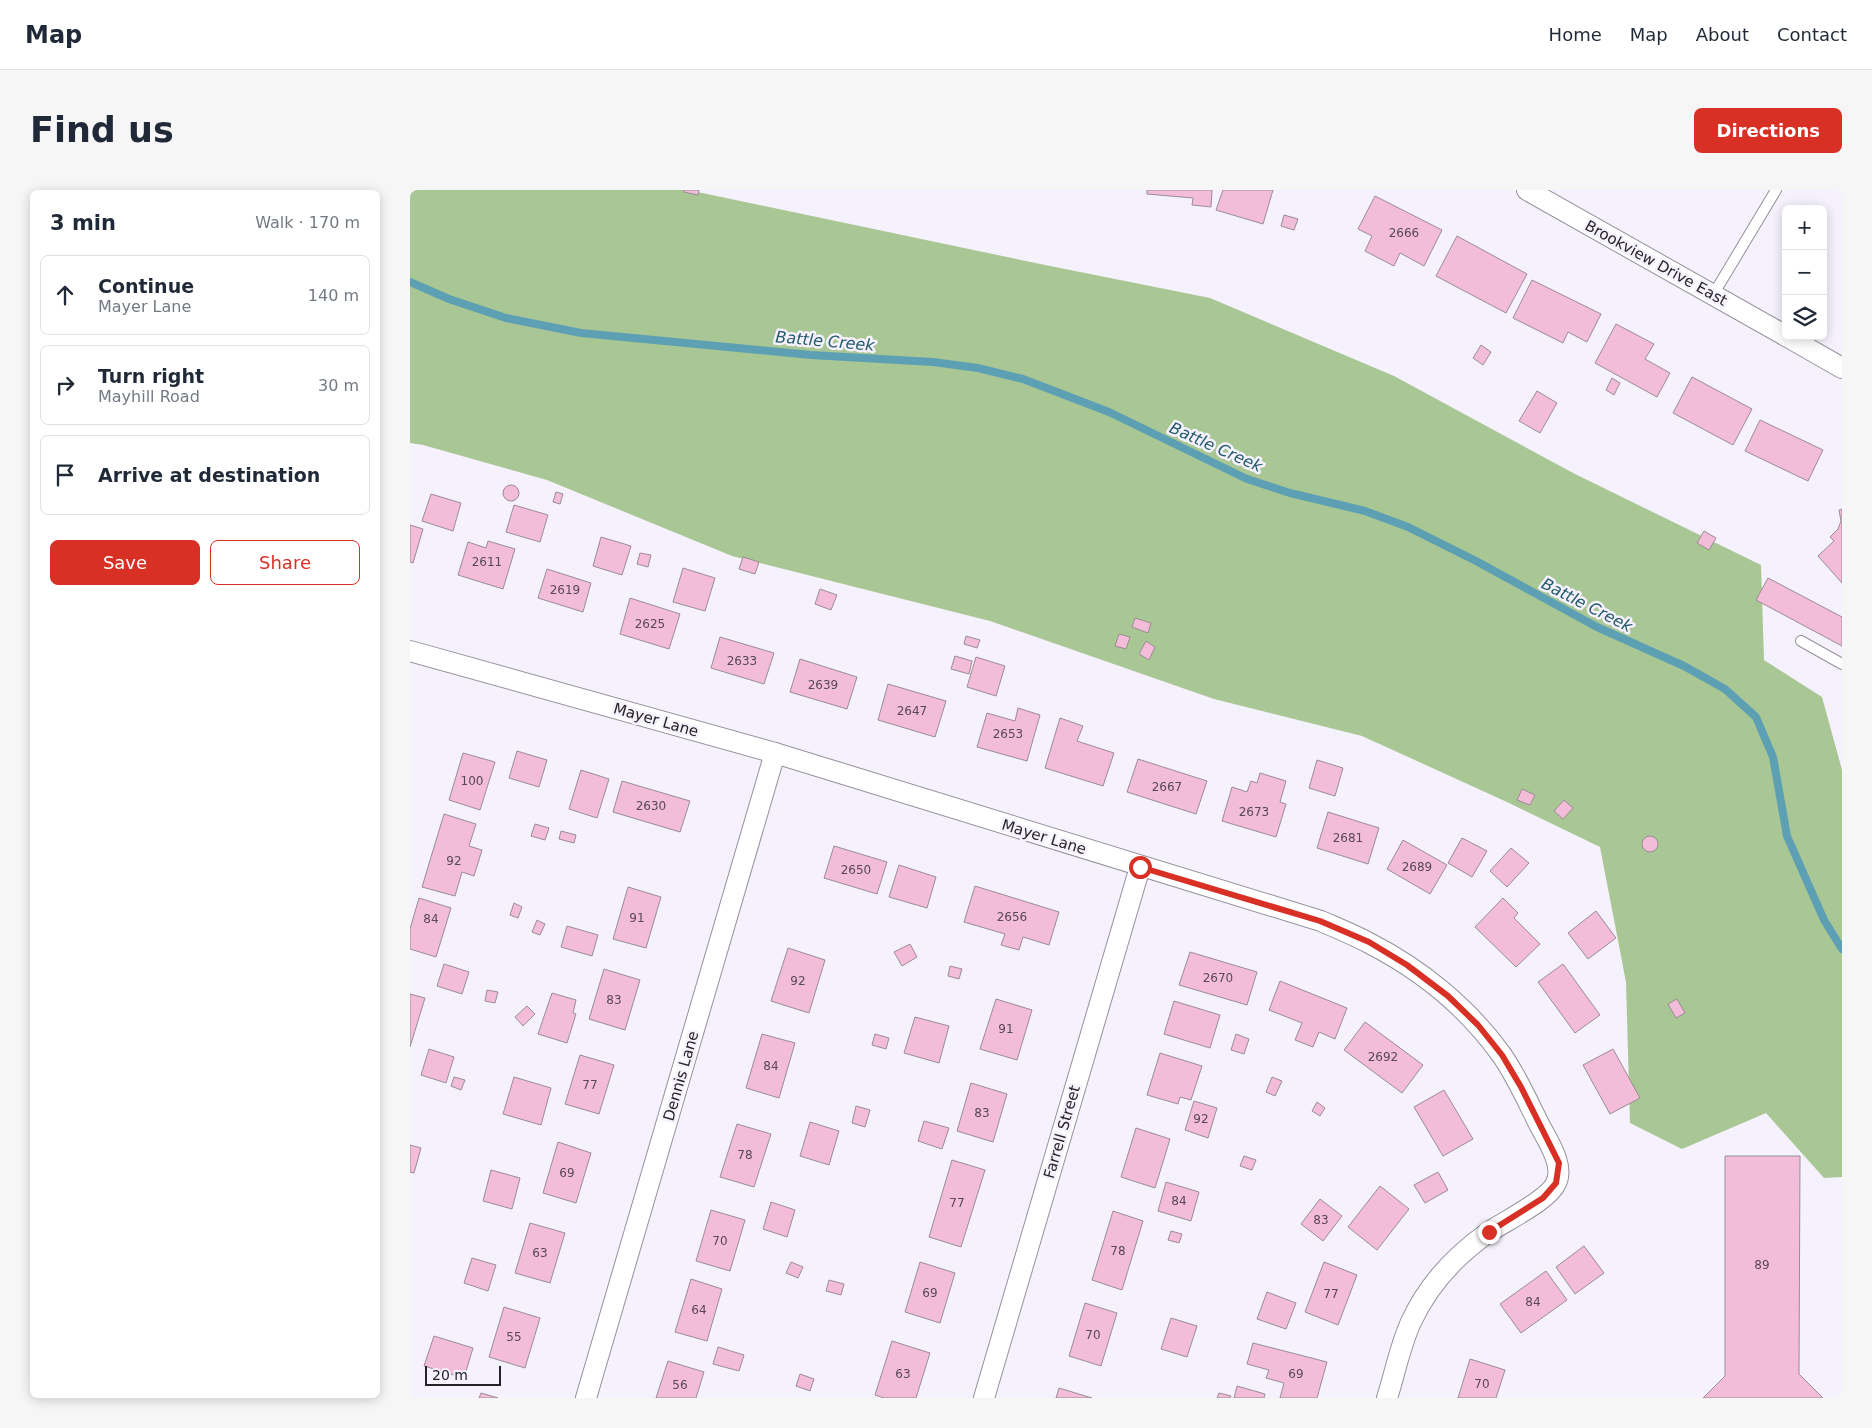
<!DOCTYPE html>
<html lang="en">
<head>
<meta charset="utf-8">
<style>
	:root { --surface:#fff; --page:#f6f6f7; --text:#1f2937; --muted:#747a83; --line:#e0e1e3; --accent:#d93025 }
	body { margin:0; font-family:"DejaVu Sans",sans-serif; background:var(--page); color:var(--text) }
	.controls { position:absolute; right:15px; top:15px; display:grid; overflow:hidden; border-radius:8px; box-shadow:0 2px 12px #0003 }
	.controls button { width:45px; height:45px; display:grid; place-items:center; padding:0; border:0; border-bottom:1px solid var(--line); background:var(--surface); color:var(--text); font:25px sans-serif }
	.scale { position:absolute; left:15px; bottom:12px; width:76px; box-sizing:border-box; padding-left:5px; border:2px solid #252327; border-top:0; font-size:14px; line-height:18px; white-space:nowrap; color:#252327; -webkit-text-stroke:4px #f5f1fd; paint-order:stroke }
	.stop { position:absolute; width:15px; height:15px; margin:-11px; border:4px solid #d93025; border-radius:50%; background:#fff }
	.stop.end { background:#d93025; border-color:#fff; box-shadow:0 1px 5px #0008 }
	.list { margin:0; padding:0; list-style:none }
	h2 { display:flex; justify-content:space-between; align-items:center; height:65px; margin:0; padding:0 20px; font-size:21px }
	h2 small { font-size:16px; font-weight:400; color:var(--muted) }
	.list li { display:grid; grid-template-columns:32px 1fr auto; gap:15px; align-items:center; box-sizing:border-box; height:80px; margin:0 10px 10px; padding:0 10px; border:1px solid var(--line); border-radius:8px }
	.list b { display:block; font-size:19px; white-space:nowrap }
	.list p { margin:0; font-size:16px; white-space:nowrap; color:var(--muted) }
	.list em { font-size:16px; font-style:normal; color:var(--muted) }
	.actions { display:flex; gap:10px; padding:15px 20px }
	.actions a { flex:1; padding:11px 0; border:1px solid var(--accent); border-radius:8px; text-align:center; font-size:18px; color:var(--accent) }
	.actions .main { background:var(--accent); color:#fff }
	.icon { flex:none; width:28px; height:28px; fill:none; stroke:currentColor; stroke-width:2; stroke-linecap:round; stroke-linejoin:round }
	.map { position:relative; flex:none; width:1432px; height:1208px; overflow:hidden; border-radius:8px }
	header { display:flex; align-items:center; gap:30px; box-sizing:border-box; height:70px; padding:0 25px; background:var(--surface); border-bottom:1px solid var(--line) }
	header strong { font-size:24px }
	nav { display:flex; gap:28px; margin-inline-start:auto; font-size:18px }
	.intro { display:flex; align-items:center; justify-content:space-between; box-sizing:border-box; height:120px; padding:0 30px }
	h1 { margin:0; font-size:35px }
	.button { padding:12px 22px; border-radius:8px; background:var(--accent); color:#fff; font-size:18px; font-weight:700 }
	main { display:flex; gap:30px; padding:0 30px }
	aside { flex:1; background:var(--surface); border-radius:8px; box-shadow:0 2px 12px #0003 }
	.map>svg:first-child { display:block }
</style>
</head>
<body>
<header>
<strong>Map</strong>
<nav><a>Home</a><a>Map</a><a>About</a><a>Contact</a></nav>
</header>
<div class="intro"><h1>Find us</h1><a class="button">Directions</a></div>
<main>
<aside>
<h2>3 min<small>Walk · 170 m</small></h2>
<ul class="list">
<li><svg class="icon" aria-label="ahead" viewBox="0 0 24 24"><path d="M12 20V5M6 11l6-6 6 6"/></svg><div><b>Continue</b><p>Mayer Lane</p></div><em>140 m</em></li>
<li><svg class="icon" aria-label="right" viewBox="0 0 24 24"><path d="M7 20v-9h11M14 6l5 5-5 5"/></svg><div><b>Turn right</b><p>Mayhill Road</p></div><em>30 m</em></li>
<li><svg class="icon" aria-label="arrive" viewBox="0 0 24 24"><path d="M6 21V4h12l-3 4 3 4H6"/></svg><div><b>Arrive at destination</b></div></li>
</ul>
<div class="actions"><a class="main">Save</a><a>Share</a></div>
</aside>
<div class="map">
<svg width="1432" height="1208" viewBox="0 0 1432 1208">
	<rect width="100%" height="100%" fill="#f5f1fd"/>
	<polygon fill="#a9c695" points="0,0 278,0 635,75 800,108 984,186 1165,284 1351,375 1354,470 1412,507 1432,580 1432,987 1414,988 1356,923 1272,959 1220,933 1216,792 1190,657 1097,612 952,546 804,509 580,431 322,366 137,290 13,255 0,253"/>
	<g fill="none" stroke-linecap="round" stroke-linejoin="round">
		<polyline stroke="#5ea0b3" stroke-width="8" points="0,92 39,109 96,128 171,143 401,165 523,172 568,178 613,189 699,222 837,289 880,303 955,321 998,337 1066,371 1187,437 1274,476 1315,499 1346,527 1363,567 1377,646 1414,730 1432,759"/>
	</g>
	<g fill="#f3bcd9" stroke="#998d93">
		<polygon points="274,0 289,0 288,5 274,2"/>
		<polygon points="737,0 802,0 801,17 782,15 783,8 737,4"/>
		<polygon points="813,0 863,0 853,34 806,20"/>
		<polygon points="965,6 1032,40 1014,76 990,63 984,76 955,61 962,46 948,39"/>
		<polygon points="874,25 888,29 884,40 871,36"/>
		<polygon points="1047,46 1117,84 1096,123 1026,86"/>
		<polygon points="1122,90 1191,124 1177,152 1158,142 1153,153 1103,128"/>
		<polygon points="1206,134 1244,154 1235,169 1260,183 1247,207 1185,173"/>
		<polygon points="1071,155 1081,162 1073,175 1063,168"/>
		<polygon points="1282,187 1342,219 1323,255 1263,223"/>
		<polygon points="1202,188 1210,193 1204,205 1196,200"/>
		<polygon points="1127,201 1147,213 1130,243 1109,231"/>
		<polygon points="1350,230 1413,260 1398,291 1335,261"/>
		<circle cx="101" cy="303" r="8"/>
		<polygon points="146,302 153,304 150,314 143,312"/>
		<polygon points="21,304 51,313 43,341 12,331"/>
		<polygon points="104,315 138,325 130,352 96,342"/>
		<polygon points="1432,319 1432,393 1408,366 1424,351 1420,347 1428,339 1431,331 1429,320"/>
		<polygon points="0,335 13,339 3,373 0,372"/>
		<polygon points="1294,341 1306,348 1299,360 1287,353"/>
		<polygon points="191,347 221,356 212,385 183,376"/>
		<polygon points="78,351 105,359 93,399 48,385 58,352 76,358"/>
		<polygon points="230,363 241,365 238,377 227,374"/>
		<polygon points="333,367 349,372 345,384 329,379"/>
		<polygon points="273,378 305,388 295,421 263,412"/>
		<polygon points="137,379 181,393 173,422 128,408"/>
		<polygon points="1358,388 1432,427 1432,456 1346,410"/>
		<polygon points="410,399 427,405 421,420 405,414"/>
		<polygon points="220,408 270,424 259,459 210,444"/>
		<polygon points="725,428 741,433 738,443 722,437"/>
		<polygon points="709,444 720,447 716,459 705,456"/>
		<polygon points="556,446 570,450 567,458 554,454"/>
		<polygon points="310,447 364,463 354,494 301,478"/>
		<polygon points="736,451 745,457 739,470 729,464"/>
		<polygon points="545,466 562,471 559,484 541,479"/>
		<polygon points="566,467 595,476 586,506 557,497"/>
		<polygon points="390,469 447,487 437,519 380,502"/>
		<polygon points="478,494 536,511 525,547 468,530"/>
		<polygon points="608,518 630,525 617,571 567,557 577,523 605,531"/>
		<polygon points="650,528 673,536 667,551 704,563 693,596 635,578"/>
		<polygon points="107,561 137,570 129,597 99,588"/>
		<polygon points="53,563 85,572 70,620 39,610"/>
		<polygon points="728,569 797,591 786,624 717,602"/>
		<polygon points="907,570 933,578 925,606 899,598"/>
		<polygon points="171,580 199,589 187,628 159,619"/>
		<polygon points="850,583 876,591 870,612 876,614 866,647 812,631 822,597 837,602 841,591 847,593"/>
		<polygon points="212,591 280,611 270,642 203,622"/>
		<polygon points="1112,599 1125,605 1120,615 1107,610"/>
		<polygon points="1154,610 1163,618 1153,629 1144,621"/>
		<polygon points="918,622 969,638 958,674 907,658"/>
		<polygon points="34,624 66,634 59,656 72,660 64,686 52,682 45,706 12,697"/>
		<polygon points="125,634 139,638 135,650 121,646"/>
		<polygon points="151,641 166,645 164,653 149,649"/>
		<circle cx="1240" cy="654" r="8"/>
		<polygon points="1052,648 1077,661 1062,687 1038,673"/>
		<polygon points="993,650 1037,675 1020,704 977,679"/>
		<polygon points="424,656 477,672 467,704 414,688"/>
		<polygon points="1101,658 1119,673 1097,697 1080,681"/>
		<polygon points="489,675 526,687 517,718 479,707"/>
		<polygon points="565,696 649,722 639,755 613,747 609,760 591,755 595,744 554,732"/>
		<polygon points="218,697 251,707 236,758 203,749"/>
		<polygon points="9,708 41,718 26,767 0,759 0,739"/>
		<polygon points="1093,708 1108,723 1104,728 1130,754 1106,777 1065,737"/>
		<polygon points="104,713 112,717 108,728 100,725"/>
		<polygon points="1186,721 1206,748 1178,769 1158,743"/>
		<polygon points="127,730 135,734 130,745 122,742"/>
		<polygon points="157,736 188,745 182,766 151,757"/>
		<polygon points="500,754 507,767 492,776 484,762"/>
		<polygon points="378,758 415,770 399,823 361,811"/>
		<polygon points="780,762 847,782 837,815 769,795"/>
		<polygon points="34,774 59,782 52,804 27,796"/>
		<polygon points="1153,774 1190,825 1165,843 1128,792"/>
		<polygon points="540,776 552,779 549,789 538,786"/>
		<polygon points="194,779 230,790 215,840 179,829"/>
		<polygon points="870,791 937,818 925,849 909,842 903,857 885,850 892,833 859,820"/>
		<polygon points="77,800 88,802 85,813 75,811"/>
		<polygon points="142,803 166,810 163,823 166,824 157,853 128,844"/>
		<polygon points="0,804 15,808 0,857"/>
		<polygon points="586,809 622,820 607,870 570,859"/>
		<polygon points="1267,809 1275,823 1266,828 1258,814"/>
		<polygon points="764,811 810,825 800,858 754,844"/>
		<polygon points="117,816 125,824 113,836 105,827"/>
		<polygon points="505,827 539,836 529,873 494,863"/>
		<polygon points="955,832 1013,875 992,903 934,860"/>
		<polygon points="352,844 385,853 369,908 336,898"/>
		<polygon points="465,844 479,848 476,859 462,855"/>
		<polygon points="826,844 839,849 834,864 821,860"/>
		<polygon points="19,859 44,867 36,893 11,885"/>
		<polygon points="1203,859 1230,908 1200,924 1173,875"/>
		<polygon points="750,863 792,876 781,910 770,907 768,914 737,905"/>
		<polygon points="170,865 204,875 189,924 155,914"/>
		<polygon points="44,887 55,890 51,900 41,896"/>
		<polygon points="104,887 141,898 131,935 93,924"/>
		<polygon points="862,887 872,891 865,906 856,902"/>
		<polygon points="561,893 597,904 583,952 547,941"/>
		<polygon points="1034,900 1063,949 1033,966 1004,917"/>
		<polygon points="784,911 807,918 798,948 775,940"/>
		<polygon points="907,912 915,918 910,926 902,921"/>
		<polygon points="446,916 460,920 455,937 442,933"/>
		<polygon points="514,931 539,938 532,959 508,951"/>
		<polygon points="400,932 429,941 419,975 390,966"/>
		<polygon points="327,934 361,944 344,997 310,987"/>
		<polygon points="726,938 760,949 745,998 711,987"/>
		<polygon points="148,952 181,963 166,1013 133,1003"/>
		<polygon points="0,955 11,958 4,983 0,982"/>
		<polygon points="834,966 846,970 842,980 830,976"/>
		<polygon points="1315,966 1390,966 1389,1184 1413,1208 1293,1208 1315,1186"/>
		<polygon points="542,970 575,980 551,1057 519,1047"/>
		<polygon points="81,980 110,988 102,1019 73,1011"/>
		<polygon points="1028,982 1038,1000 1015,1013 1004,995"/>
		<polygon points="756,992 789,1002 781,1031 748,1021"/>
		<polygon points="970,996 999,1019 967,1060 938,1037"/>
		<polygon points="910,1009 932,1026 913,1051 891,1034"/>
		<polygon points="361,1012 385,1020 377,1047 353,1039"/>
		<polygon points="301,1020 335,1030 320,1081 286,1071"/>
		<polygon points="703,1021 733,1031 712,1100 682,1090"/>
		<polygon points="120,1033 155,1043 140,1093 105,1083"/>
		<polygon points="761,1041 772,1044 769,1053 758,1050"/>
		<polygon points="1174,1056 1194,1083 1165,1104 1146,1077"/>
		<polygon points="62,1068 86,1075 78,1101 54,1093"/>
		<polygon points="381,1072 393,1077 388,1088 376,1083"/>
		<polygon points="510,1072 545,1083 530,1133 495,1122"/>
		<polygon points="914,1072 947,1085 928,1135 895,1122"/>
		<polygon points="1136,1081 1157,1110 1111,1143 1090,1114"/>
		<polygon points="281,1089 312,1099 297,1151 265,1142"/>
		<polygon points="419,1090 434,1094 431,1105 416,1101"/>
		<polygon points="857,1102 886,1113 876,1139 847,1129"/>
		<polygon points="675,1113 707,1123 691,1176 659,1166"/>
		<polygon points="94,1117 130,1128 115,1178 79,1167"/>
		<polygon points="761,1128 787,1136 777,1167 751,1159"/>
		<polygon points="24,1146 63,1158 54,1188 14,1176"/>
		<polygon points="482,1151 520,1163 506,1208 474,1208 465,1205"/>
		<polygon points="843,1153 917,1172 907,1208 870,1208 874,1193 856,1188 859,1180 837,1174"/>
		<polygon points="308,1157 334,1165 329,1181 303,1174"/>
		<polygon points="1060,1169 1095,1180 1086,1208 1048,1208"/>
		<polygon points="258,1171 294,1182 286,1208 246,1208"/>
		<polygon points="390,1184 404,1189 400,1201 386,1196"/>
		<polygon points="827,1196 855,1204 854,1208 824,1208"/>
		<polygon points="649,1198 682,1208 646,1208"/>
		<polygon points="71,1203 88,1208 69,1208"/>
		<polygon points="809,1203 821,1206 820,1208 807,1208"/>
	</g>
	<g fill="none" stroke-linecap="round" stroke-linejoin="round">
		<g stroke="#95919c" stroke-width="12">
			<g id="service">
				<polyline points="1303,105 1366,0"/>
				<polyline points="1391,451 1432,474"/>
			</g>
		</g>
		<g stroke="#95919c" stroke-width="22">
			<g id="minor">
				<polyline points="1117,0 1376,146"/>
				<polyline points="1376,146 1432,178"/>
				<path d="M0,461L365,563L911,731C927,738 944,745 959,753C1010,779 1057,817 1091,864C1106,885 1117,910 1129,934C1137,950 1155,975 1146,993C1139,1010 1095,1031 1079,1042C1046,1065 1018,1095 1001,1132C990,1156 985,1183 977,1208"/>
				<polyline points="176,1208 365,563"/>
				<polyline points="574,1208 730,677"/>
			</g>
		</g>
		<use href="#service" stroke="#fff" stroke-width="10"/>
		<use href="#minor" stroke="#fff" stroke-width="20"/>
	</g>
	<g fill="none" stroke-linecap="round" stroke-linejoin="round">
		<polyline stroke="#d93025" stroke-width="6" points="730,677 910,731 959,752 997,775 1038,806 1068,835 1092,865 1111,897 1149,973 1146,993 1133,1008 1079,1042"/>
	</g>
	<g text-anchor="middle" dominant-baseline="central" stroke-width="5" stroke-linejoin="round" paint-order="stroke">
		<g font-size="12" fill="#584954">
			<text x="994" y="43">2666</text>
			<text x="77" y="372">2611</text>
			<text x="155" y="400">2619</text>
			<text x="240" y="434">2625</text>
			<text x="332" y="471">2633</text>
			<text x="413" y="495">2639</text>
			<text x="502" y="521">2647</text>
			<text x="598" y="544">2653</text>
			<text x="62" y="591">100</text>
			<text x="757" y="597">2667</text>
			<text x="241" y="616">2630</text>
			<text x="844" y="622">2673</text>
			<text x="938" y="648">2681</text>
			<text x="44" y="671">92</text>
			<text x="1007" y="677">2689</text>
			<text x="446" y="680">2650</text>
			<text x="602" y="727">2656</text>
			<text x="227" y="728">91</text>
			<text x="21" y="729">84</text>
			<text x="808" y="788">2670</text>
			<text x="388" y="791">92</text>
			<text x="204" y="810">83</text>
			<text x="596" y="839">91</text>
			<text x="973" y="867">2692</text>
			<text x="361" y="876">84</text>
			<text x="180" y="895">77</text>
			<text x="572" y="923">83</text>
			<text x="791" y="929">92</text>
			<text x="335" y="965">78</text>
			<text x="157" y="983">69</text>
			<text x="769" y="1011">84</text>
			<text x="547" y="1013">77</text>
			<text x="911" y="1030">83</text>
			<text x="310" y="1051">70</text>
			<text x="708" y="1061">78</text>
			<text x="130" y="1063">63</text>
			<text x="1352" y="1075">89</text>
			<text x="520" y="1103">69</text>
			<text x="921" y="1104">77</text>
			<text x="1123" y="1112">84</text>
			<text x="289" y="1120">64</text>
			<text x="683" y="1145">70</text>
			<text x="104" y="1147">55</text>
			<text x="493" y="1184">63</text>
			<text x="886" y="1184">69</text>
			<text x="1072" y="1194">70</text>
			<text x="270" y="1195">56</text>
		</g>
		<g font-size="15" fill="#252327" stroke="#f5f1fd">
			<text transform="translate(1246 73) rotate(29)">Brookview Drive East</text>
			<text transform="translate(246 530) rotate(16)">Mayer Lane</text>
			<text transform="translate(634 647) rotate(17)">Mayer Lane</text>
			<text transform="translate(271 886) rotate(-74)">Dennis Lane</text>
			<text transform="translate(652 942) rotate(-74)">Farrell Street</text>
		</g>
		<g font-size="16" font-style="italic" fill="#235a69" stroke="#f5f1fd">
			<text transform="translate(415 151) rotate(5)">Battle Creek</text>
			<text transform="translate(806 257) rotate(24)">Battle Creek</text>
			<text transform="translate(1177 415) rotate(27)">Battle Creek</text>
		</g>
	</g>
</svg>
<div class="controls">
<button>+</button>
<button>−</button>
<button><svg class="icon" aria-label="layers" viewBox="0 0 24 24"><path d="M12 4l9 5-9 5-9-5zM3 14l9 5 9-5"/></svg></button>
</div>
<div class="scale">20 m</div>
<div class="stop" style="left:730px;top:677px"></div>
<div class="stop end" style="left:1079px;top:1042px"></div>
</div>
</main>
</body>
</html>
